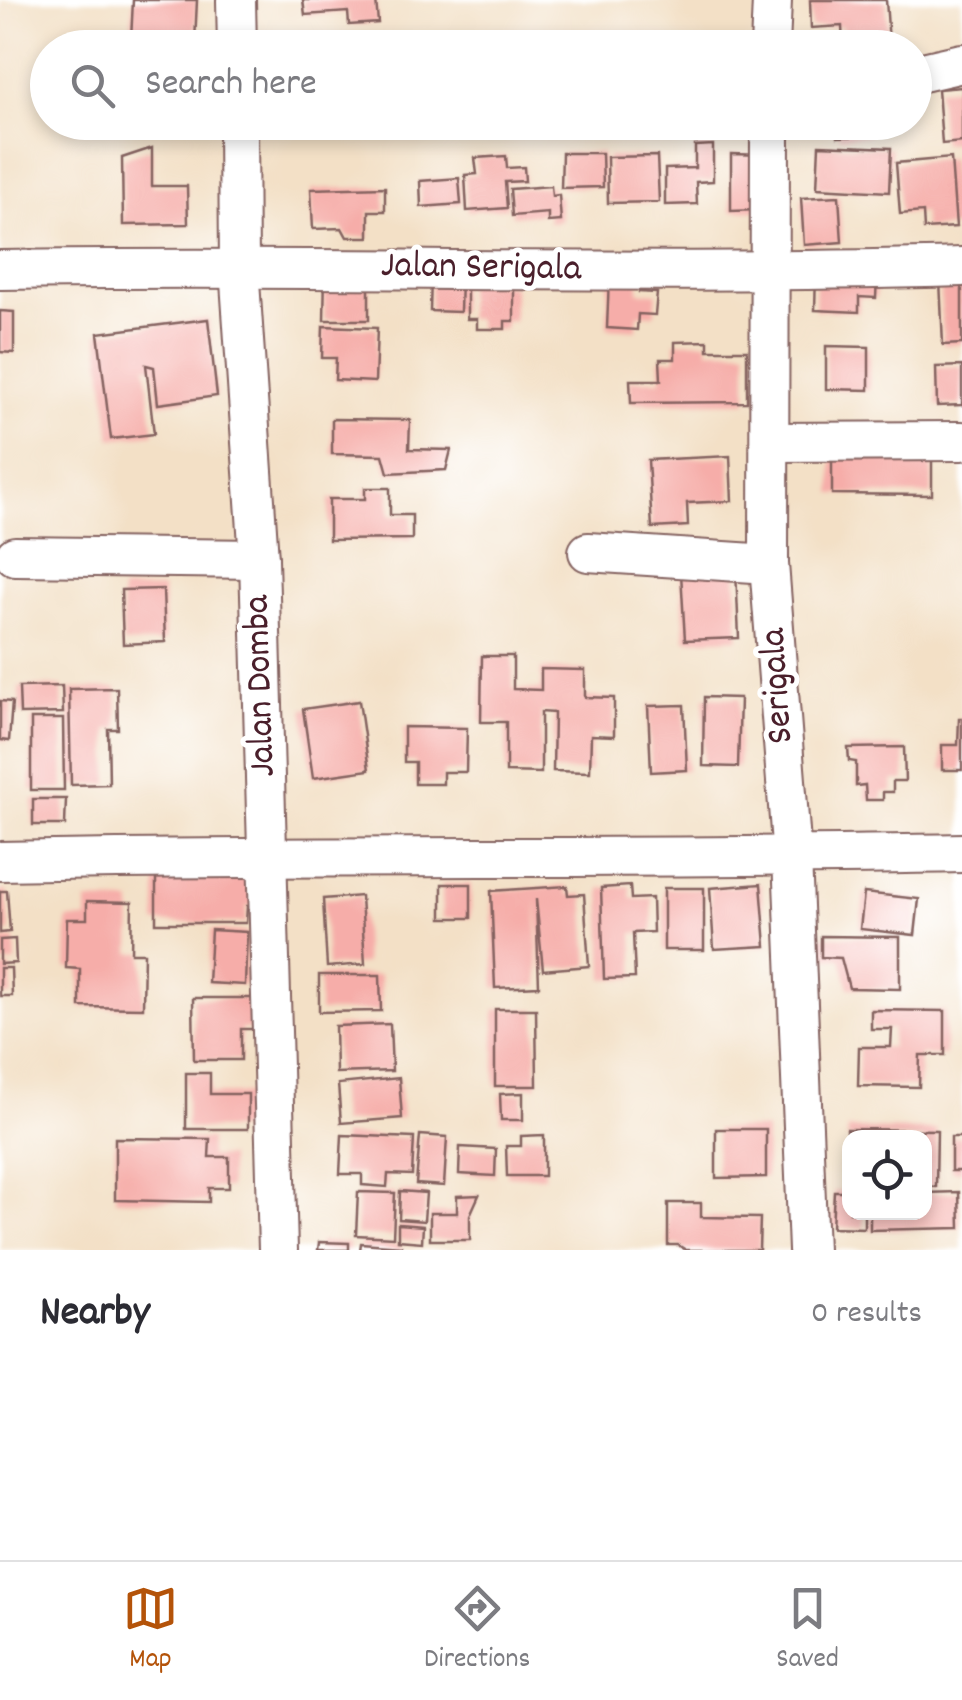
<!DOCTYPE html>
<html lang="en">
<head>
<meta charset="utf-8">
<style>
	:root { --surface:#fff; --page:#f7f7f7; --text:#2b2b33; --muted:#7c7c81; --line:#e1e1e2; --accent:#b45309 }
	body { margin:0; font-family:Dekko,sans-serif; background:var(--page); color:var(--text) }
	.controls { position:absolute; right:30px; bottom:30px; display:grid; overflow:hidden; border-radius:20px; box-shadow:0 5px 15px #0003 }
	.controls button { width:90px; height:90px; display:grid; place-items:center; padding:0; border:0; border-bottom:2px solid var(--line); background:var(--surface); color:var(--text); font:50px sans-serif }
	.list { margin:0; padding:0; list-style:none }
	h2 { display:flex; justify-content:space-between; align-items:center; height:130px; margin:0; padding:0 40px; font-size:42px }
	h2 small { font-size:32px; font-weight:400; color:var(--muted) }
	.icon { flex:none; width:55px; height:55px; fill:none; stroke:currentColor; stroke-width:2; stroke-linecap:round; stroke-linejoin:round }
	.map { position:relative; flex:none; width:962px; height:1250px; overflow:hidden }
	.search { position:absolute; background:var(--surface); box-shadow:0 5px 15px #0003; left:30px; right:30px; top:30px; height:110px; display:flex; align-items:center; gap:25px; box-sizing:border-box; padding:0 35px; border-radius:55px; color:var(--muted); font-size:38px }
	.sheet { height:310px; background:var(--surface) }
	nav { display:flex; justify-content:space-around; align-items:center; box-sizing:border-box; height:140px; border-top:2px solid var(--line); background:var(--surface); font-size:28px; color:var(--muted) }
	nav a { display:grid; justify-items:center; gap:5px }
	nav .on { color:var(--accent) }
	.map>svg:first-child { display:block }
</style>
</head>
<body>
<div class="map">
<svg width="962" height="1250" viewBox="0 0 962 1250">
	<rect width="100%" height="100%" fill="#fff"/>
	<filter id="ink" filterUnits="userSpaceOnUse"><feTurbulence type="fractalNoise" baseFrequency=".01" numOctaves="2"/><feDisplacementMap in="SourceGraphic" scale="20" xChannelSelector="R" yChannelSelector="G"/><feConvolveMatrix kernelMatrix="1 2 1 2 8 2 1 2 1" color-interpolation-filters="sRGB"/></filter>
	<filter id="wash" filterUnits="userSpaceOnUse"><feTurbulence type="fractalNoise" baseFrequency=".0048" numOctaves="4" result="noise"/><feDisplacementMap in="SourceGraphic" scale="40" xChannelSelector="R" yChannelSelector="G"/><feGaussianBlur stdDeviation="2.25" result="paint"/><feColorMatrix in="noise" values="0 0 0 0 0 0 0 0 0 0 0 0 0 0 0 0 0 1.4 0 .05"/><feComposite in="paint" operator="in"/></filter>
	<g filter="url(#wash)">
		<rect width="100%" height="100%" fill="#f3e0c6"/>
		<g id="blocks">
			<g fill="#f6ada9">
				<polygon points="133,0 197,0 195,42 131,40"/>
				<polygon points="303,0 376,0 378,23 349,25 348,12 305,15"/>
				<polygon points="810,0 886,0 889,43 843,46 842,26 811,28"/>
				<polygon points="962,87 962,142 942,144 938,89"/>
				<polygon points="838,122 870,122 869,136 838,137"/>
				<polygon points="713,145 713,181 696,182 697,204 665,205 665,169 695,168 695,146"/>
				<polygon points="819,145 891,148 889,192 817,188"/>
				<polygon points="152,148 152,186 187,186 188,224 123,225 122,158"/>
				<polygon points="562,153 602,153 603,187 561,188"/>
				<polygon points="731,154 766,155 758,210 731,211"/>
				<polygon points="506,156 507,168 524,167 525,181 505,182 507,208 467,211 465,175 477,174 475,158"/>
				<polygon points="657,156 659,202 608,203 607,157"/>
				<polygon points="951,158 956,227 924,229 923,212 900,214 896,163"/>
				<polygon points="459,178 461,204 421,207 420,181"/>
				<polygon points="551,186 552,196 559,195 561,221 548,222 548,213 512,216 510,189"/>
				<polygon points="385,187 385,211 369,211 369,237 347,237 342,228 313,229 311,189"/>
				<polygon points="839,196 842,242 804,245 801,198"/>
				<polygon points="325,273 369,273 369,320 324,320"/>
				<polygon points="816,273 877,276 876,298 859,297 859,312 815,310"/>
				<polygon points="431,277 461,278 460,312 430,311"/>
				<polygon points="609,277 639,279 639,292 657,293 655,315 638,314 637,330 607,328"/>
				<polygon points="467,278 514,286 514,321 505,321 505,329 477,329 477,319 467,319"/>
				<polygon points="962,279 962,344 943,345 940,280"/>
				<polygon points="0,311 14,312 14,353 0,352"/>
				<polygon points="208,319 217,396 158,404 154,367 146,365 154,434 111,439 98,333"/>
				<polygon points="323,326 377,328 375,382 335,380 336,358 322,358"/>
				<polygon points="708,341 708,350 747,350 747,402 631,403 630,380 661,380 660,359 675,359 675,342"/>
				<polygon points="826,346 869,347 869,390 826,389"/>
				<polygon points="962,366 962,405 937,406 936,367"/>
				<polygon points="332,419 410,420 409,449 451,450 446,470 388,473 383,455 332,454"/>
				<polygon points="832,455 932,456 932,495 832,494"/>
				<polygon points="730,456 732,501 687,503 688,526 652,528 648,460"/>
				<polygon points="365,488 390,488 390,515 412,515 412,539 329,540 329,499 365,499"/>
				<polygon points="736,570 739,638 685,640 681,573"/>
				<polygon points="163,589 165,642 123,644 121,590"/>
				<polygon points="482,656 513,656 513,689 541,690 541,669 585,670 585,697 614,698 614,736 591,735 590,772 553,771 554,713 541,712 541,773 506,772 506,722 481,722"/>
				<polygon points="62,686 63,713 20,714 19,687"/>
				<polygon points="117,688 118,729 108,729 109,784 71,785 69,689"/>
				<polygon points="704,697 740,698 738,767 703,766"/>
				<polygon points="0,701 12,702 9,741 0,740"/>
				<polygon points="359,701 369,770 313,778 303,709"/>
				<polygon points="684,705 687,770 651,772 648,706"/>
				<polygon points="959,718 962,718 962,770 942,770 942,745 958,745"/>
				<polygon points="31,719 63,719 64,790 31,790"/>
				<polygon points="404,727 467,728 466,772 443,772 443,784 415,784 415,762 404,762"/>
				<polygon points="904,747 905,781 893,781 893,792 883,792 883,800 866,800 865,785 856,786 856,762 849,761 848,748"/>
				<polygon points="33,799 66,799 65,825 33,825"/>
				<polygon points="156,865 228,877 254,877 255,906 247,906 246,923 156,923"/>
				<rect x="442" y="884" width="29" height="34"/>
				<polygon points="761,884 766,946 714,949 710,888"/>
				<polygon points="567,886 568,895 584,894 589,966 543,970 536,899 539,986 495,988 491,891"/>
				<polygon points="630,886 631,899 652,898 653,932 633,933 635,978 604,979 601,888"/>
				<rect x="664" y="888" width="40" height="62"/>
				<polygon points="0,891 7,891 10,932 0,933"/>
				<polygon points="864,893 919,899 915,935 860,929"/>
				<polygon points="361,896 365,964 327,967 323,899"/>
				<polygon points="87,901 132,902 131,953 144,953 143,1008 80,1007 80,969 66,968 67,919 87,919"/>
				<polygon points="211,930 247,932 245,985 208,983"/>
				<polygon points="821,936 900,937 900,989 849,988 841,958 821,957"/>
				<polygon points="15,939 16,963 0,964 0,940"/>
				<polygon points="0,968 11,968 12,996 0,996"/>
				<polygon points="319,975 380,975 381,1011 319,1012"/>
				<polygon points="193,998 254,998 255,1029 241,1029 241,1060 194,1060"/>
				<polygon points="495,1009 536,1009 537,1086 495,1086"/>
				<polygon points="871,1010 945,1011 945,1055 920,1055 919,1087 858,1086 859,1047 891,1047 892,1029 871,1029"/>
				<polygon points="390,1024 392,1071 336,1073 335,1026"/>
				<polygon points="186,1073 210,1073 210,1094 248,1094 248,1129 186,1129"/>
				<polygon points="399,1078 402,1118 341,1123 338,1084"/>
				<polygon points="523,1093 523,1120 501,1120 500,1094"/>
				<polygon points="716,1129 766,1129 766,1177 716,1178"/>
				<polygon points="847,1129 937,1130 936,1187 924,1186 924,1138 847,1138"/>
				<polygon points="342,1135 414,1138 412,1175 388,1174 387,1187 362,1185 362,1174 340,1174"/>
				<polygon points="420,1135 447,1137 444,1186 416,1184"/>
				<polygon points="544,1135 544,1176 507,1176 506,1146 521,1146 521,1136"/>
				<rect x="951" y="1137" width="11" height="34"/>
				<polygon points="115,1138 210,1139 209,1157 229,1157 229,1188 209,1188 209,1202 115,1200"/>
				<polygon points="460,1147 496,1149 495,1176 459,1174"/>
				<polygon points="400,1191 426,1193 424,1221 399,1219"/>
				<polygon points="834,1191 850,1191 850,1212 864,1212 864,1228 832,1227"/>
				<polygon points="358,1192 395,1193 393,1237 356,1235"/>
				<polygon points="959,1192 960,1228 870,1230 870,1212 924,1212 924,1193"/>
				<polygon points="479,1195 470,1215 470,1240 430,1240 430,1213 457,1213 457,1196"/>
				<polygon points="668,1203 701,1203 701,1217 760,1218 759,1250 686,1250 678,1245 668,1245"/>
				<polygon points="398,1224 423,1226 422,1242 398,1240"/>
				<polygon points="319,1242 349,1243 349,1250 318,1250"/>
				<polygon points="361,1243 401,1246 401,1250 360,1250"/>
			</g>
		</g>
	</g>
	<g filter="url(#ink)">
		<use href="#blocks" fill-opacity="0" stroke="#856361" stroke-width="2.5"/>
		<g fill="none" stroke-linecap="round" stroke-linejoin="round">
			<g stroke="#856361" stroke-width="42">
				<g id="street">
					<polyline points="236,0 237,48"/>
					<polyline points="770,48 772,0"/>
					<polyline points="914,74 962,63"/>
					<polyline points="238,122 239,267 259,559 278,1250"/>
					<polyline points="770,122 769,564 792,857 808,1250"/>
					<path d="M0,270C321,265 641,276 962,267"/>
					<polyline points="770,442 962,441"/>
					<polyline points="588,552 769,564"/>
					<polyline points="15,556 259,559"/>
					<path d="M0,861C321,854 641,860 962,853"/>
				</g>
			</g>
			<use href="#street" stroke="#fff" stroke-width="38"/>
		</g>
	</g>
	<g text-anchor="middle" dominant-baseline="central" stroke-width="10" stroke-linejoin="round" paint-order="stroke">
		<g font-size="38" fill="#4a1f2b" stroke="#fff">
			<text transform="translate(481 269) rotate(1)">Jalan Serigala</text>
			<text transform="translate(262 686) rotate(-92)">Jalan Domba</text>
			<text transform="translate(779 686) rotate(-94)">Serigala</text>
		</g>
	</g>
</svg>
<div class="controls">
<button><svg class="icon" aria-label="locate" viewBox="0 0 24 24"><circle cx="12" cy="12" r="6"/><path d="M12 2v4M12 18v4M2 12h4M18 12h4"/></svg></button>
</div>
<div class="search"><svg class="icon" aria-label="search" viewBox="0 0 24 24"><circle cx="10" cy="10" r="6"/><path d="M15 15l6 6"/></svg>Search here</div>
</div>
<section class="sheet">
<h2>Nearby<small>0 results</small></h2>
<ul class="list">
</ul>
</section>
<nav>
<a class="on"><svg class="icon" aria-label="map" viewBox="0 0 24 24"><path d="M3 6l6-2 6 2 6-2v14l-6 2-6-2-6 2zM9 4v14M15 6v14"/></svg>Map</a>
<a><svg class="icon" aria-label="directions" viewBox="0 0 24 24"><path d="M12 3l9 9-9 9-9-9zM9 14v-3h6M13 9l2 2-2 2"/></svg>Directions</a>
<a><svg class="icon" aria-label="saved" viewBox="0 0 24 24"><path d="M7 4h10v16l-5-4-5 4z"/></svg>Saved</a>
</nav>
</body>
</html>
